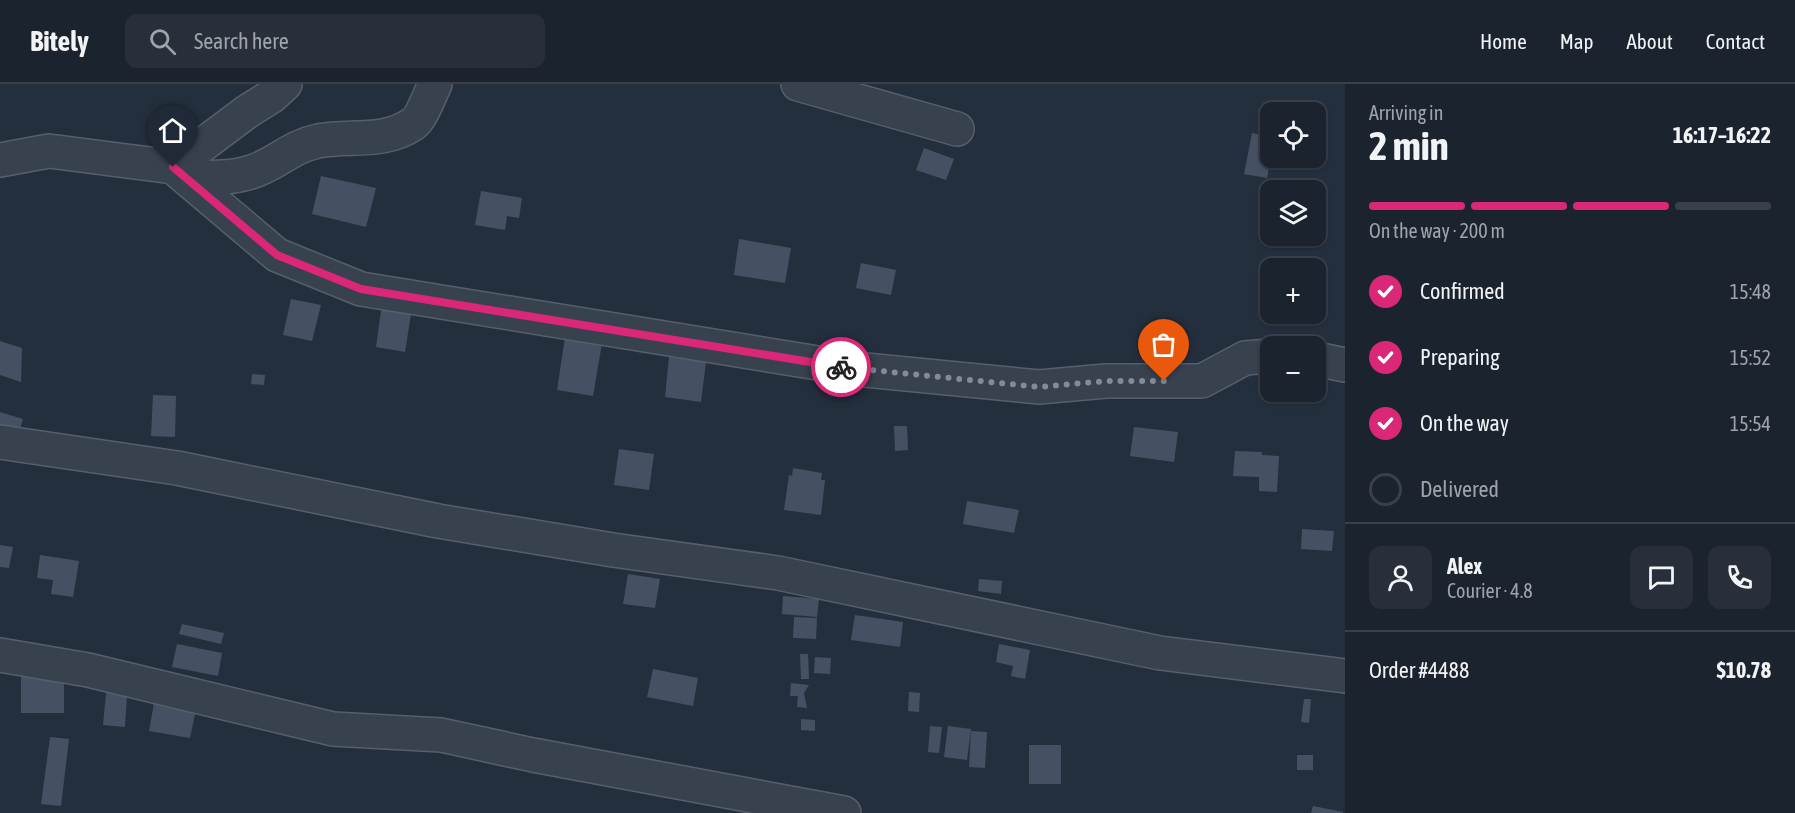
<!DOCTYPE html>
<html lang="en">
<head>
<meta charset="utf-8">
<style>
	:root { --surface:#1b232e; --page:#282f3a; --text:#f1f3f6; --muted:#a0a4aa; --line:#39404a; --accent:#db2777 }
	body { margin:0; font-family:"Asap Condensed",sans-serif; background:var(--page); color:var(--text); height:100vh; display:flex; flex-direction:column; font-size:22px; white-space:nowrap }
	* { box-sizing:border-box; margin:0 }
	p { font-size:20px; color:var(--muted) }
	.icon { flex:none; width:33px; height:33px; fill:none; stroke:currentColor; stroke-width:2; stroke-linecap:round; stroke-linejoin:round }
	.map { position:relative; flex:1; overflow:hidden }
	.details { display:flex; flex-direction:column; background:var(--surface); width:450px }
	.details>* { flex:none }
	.tools { position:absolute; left:1260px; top:18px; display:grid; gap:12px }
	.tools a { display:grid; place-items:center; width:66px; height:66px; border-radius:12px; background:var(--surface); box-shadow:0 2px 4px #0004,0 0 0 2px var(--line); font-size:30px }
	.pin { position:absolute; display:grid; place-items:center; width:51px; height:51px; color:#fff; margin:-62px -26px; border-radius:50% 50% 50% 0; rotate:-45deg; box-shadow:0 0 6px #0007 }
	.pin .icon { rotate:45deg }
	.courier { position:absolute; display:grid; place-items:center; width:60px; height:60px; margin:-30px; border:4px solid #db2777; border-radius:50%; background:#fff; color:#222; box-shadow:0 2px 8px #0007 }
	.overview em { font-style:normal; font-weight:700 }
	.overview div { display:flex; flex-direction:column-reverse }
	.overview { display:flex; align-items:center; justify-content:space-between; height:102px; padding:0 24px }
	h1 { font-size:39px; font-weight:700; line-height:45px }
	.bar { display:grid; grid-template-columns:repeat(4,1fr); gap:9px 6px; align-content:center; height:72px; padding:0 24px }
	.bar i { height:8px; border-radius:4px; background:var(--line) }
	.bar .selected { background:var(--accent) }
	.bar p { grid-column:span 4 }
	.line { display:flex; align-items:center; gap:15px; padding:0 24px; border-top:2px solid var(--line) }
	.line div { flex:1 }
	.round { display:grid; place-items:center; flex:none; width:63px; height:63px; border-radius:12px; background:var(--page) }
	ol { padding:0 24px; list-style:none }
	li { display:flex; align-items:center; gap:18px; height:66px }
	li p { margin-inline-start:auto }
	li .icon { padding:6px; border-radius:50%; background:var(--accent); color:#fff; stroke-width:4 }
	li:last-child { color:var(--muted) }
	li i { width:33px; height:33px; border:3px solid var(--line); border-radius:50% }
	header { display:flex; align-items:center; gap:36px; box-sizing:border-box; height:84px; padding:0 30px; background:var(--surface); border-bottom:2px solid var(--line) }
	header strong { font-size:28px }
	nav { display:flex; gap:33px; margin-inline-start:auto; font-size:21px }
	.search { width:420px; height:54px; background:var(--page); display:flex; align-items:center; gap:15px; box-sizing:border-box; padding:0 21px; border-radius:12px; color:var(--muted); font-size:22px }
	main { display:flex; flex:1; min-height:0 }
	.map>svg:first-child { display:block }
	.building { fill:#455162 }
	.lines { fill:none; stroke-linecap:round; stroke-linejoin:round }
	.minor-casing { stroke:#565f6c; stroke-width:36 }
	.minor { stroke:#38414e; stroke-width:33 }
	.done { stroke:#828b98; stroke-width:6; stroke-dasharray:0 10.8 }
	.route { stroke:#db2777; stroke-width:8 }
</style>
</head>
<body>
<header>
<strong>Bitely</strong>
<div class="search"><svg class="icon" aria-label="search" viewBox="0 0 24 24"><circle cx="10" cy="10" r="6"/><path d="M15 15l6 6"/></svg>Search here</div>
<nav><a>Home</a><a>Map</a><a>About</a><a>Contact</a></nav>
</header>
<main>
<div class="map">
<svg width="1345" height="729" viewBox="0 0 1345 729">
	<rect width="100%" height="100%" fill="#242f3e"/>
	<g class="building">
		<polygon points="1308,25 1321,28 1316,50 1316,28 1307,28"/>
		<polygon points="1252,49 1270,53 1271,74 1267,94 1244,90"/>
		<polygon points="924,64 954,75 946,96 916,86"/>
		<polygon points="321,92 376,104 366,143 312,130"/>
		<polygon points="481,107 522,114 519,134 507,132 505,146 475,141"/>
		<polygon points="739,155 791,164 785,199 734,191"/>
		<polygon points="861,179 896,186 891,211 856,204"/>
		<polygon points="291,215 321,221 312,257 283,251"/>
		<polygon points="382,219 412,224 405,268 376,263"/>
		<polygon points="565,253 602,259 593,312 557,306"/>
		<polygon points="0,257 22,264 21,298 0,291"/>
		<polygon points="669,273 706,278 701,318 665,313"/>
		<polygon points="252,290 265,291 264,301 251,300"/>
		<polygon points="153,311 176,312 175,353 151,352"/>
		<polygon points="0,328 23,335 18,352 0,346"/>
		<polygon points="894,342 907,342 908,366 895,367"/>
		<polygon points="1134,343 1178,348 1174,378 1130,372"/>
		<polygon points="619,365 654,370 649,406 614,401"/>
		<polygon points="1235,367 1262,368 1262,371 1279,372 1277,408 1259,407 1259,393 1233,392"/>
		<polygon points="793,384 822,389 821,396 825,396 821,431 784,426 789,391 792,392"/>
		<polygon points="967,417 1019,426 1014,449 963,440"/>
		<polygon points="1302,445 1334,447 1332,467 1301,465"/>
		<polygon points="0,461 13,463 9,484 0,483"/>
		<polygon points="40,471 79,477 73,513 51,510 53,496 37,494"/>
		<polygon points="628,490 660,495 655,524 623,520"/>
		<polygon points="979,495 1002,497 1001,510 978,507"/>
		<polygon points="783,512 819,515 817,533 782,530"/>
		<polygon points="855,531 903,538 900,563 851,556"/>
		<polygon points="794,533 817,534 816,555 793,554"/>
		<polygon points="182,540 224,549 221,560 179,550"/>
		<polygon points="177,560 222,569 218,592 172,583"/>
		<polygon points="999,560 1030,566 1025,595 1011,592 1013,582 996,578"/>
		<polygon points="800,570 808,570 809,595 801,595"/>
		<polygon points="815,573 831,574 830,590 814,589"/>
		<polygon points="653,585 698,594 693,622 647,613"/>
		<rect x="21" y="592" width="43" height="37"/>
		<polygon points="791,599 809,601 804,609 807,624 797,623 798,612 790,612"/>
		<polygon points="909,608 920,609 919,628 908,627"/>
		<polygon points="106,609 127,611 125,643 103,641"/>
		<polygon points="1304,615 1311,615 1309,639 1301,638"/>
		<polygon points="154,619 196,626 190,654 149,647"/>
		<polygon points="801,635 815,636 815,647 801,646"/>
		<polygon points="930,642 942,643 939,669 928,668"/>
		<polygon points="948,642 971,645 967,676 944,673"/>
		<polygon points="971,647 987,648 985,684 969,683"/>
		<polygon points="50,653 69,655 61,722 41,720"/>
		<rect x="1029" y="661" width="32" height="39"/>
		<rect x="1297" y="671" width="16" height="15"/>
		<polygon points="1313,722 1343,728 1343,729 1311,729"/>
	</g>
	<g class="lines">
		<g class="minor-casing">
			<g id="minor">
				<polyline points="798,0 957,45"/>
				<polyline points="0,76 49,67 173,83 277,171 361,205 855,285 1039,303 1106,297 1202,297 1245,274 1270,272"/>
				<polyline points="173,83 248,27 272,12 285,0"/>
				<path d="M187,94C208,93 231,95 251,88C275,81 290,63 318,57C351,51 383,60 413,40C421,35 430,10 435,0"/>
				<polyline points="1316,275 1345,281"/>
				<polyline points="0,358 177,384 438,437 613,466 778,489 1160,569 1345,592"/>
				<polyline points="0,571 88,586 333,645 441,651 533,671 844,729"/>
			</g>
		</g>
		<use href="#minor" class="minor"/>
	</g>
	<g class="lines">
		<polyline class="done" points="841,283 1039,303 1106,297 1164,297"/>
		<polyline class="route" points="173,83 277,171 361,205 841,283"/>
	</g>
</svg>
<div class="tools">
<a><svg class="icon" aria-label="locate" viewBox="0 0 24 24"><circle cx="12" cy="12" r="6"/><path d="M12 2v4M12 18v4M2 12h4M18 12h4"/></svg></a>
<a><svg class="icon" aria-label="layers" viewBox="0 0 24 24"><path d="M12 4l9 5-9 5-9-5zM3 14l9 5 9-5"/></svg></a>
<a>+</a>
<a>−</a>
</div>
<div class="pin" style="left:1164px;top:297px;background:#ea580c"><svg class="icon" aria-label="bag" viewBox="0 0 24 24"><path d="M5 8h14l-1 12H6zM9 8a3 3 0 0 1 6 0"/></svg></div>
<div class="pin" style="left:173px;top:83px;background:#1f2937"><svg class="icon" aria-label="home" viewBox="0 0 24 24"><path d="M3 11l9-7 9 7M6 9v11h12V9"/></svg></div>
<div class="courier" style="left:841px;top:283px"><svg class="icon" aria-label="bike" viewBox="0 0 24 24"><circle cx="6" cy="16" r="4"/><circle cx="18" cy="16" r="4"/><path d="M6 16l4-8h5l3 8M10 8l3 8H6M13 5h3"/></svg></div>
</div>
<section class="details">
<div class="overview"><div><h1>2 min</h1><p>Arriving in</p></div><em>16:17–16:22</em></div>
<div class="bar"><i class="selected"></i><i class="selected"></i><i class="selected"></i><i></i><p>On the way · 200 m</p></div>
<ol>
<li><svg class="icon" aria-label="check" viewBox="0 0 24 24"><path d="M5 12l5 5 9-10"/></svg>Confirmed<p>15:48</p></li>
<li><svg class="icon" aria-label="check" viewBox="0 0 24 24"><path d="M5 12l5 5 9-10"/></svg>Preparing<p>15:52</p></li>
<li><svg class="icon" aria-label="check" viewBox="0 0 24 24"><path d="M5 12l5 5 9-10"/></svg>On the way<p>15:54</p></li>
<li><i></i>Delivered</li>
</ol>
<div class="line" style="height:108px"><a class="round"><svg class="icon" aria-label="person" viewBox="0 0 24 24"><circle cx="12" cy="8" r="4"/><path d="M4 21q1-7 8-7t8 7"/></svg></a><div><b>Alex</b><p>Courier · 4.8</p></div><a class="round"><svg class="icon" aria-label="chat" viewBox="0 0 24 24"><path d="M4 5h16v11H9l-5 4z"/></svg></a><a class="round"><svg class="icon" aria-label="phone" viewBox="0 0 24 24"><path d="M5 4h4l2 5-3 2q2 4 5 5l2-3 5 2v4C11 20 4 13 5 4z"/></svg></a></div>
<div class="line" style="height:78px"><div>Order #4488</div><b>$10.78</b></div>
</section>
</main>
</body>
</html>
